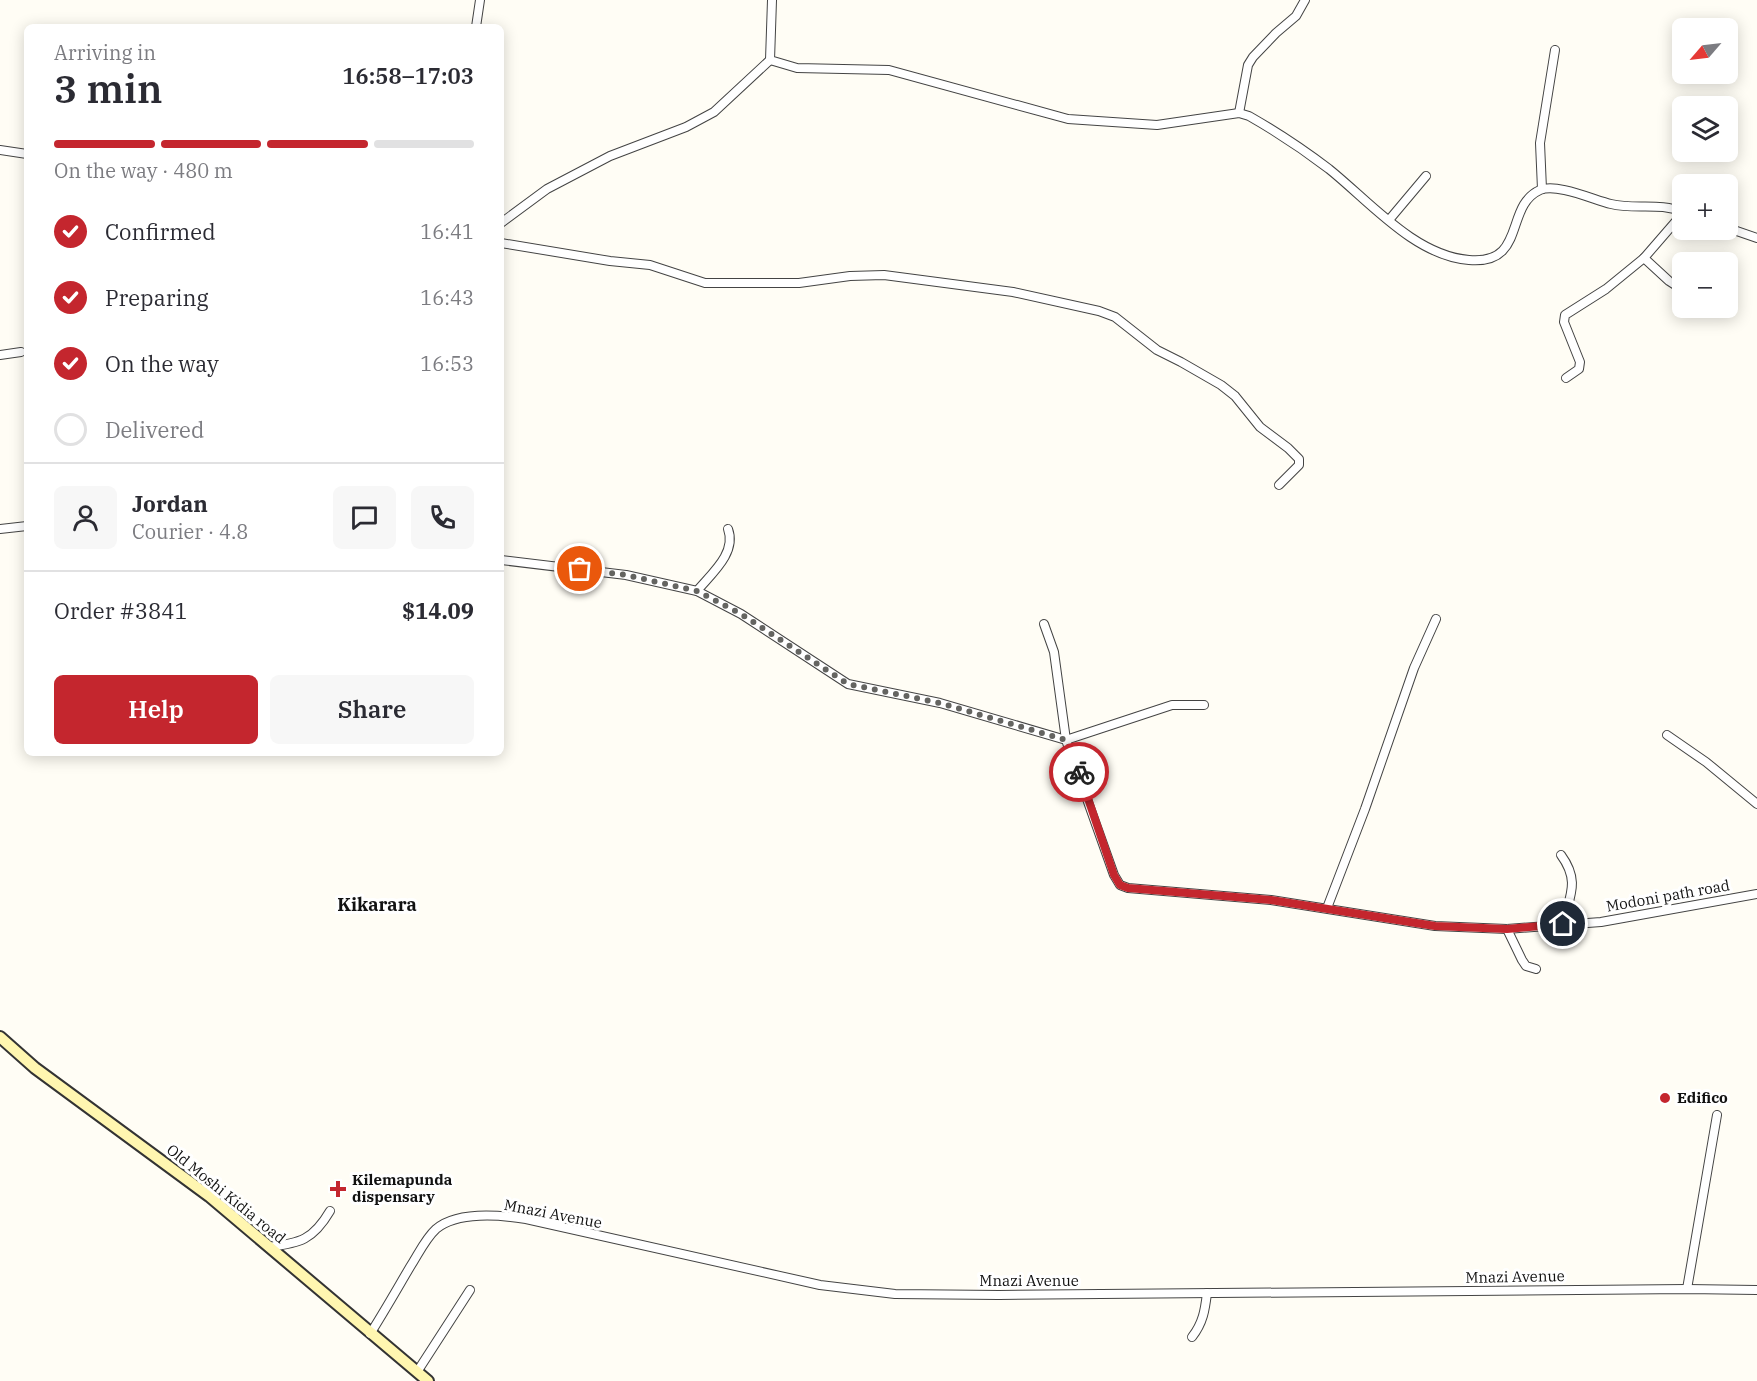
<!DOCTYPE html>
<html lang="en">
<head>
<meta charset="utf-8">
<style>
	:root { --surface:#fff; --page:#f7f7f7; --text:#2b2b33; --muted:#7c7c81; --line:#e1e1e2; --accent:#c4262e }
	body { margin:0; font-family:"IBM Plex Serif",serif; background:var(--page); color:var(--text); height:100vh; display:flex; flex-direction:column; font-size:22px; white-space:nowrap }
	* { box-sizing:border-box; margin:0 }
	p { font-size:20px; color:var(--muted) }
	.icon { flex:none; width:33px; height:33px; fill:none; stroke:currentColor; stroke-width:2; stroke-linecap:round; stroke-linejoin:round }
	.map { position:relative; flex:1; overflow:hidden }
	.side { position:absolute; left:24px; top:24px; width:480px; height:732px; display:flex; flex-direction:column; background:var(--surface); border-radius:9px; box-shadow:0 3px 15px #0003 }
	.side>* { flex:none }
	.needle { width:39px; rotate:242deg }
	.buttons { position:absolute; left:1672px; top:18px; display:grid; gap:12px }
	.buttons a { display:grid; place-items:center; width:66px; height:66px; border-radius:9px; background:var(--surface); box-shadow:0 3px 15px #0003; font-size:30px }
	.pin { position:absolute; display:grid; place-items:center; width:51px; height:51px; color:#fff; margin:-26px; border:3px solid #fff; border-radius:50%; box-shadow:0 2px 6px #0007 }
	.courier { position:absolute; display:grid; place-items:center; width:60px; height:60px; margin:-30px; border:4px solid #c4262e; border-radius:50%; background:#fff; color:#222; box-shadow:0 2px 8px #0007 }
	.summary em { font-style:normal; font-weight:600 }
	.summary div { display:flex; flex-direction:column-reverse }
	.summary { display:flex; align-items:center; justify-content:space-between; height:102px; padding:0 30px }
	h1 { font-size:39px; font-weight:600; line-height:45px }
	.bar { display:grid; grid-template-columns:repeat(4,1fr); gap:9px 6px; align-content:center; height:72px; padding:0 30px }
	.bar i { height:8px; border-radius:4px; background:var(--line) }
	.bar .current { background:var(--accent) }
	.bar p { grid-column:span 4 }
	.line { display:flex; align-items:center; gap:15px; padding:0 30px; border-top:2px solid var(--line) }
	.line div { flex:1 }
	.round { display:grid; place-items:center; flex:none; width:63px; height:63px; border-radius:9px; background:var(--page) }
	ol { padding:0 30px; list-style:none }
	li { display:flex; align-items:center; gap:18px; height:66px }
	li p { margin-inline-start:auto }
	li .icon { padding:6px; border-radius:50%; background:var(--accent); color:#fff; stroke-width:4 }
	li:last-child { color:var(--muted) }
	li i { width:33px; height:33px; border:3px solid var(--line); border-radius:50% }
	.primary-button { display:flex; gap:12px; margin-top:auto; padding:12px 30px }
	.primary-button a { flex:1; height:69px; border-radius:9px; background:var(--accent); color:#fff; font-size:24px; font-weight:600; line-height:69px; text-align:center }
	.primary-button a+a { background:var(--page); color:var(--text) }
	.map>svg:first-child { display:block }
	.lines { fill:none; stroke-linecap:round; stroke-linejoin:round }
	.street-casing { stroke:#444; stroke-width:10 }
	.secondary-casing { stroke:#333; stroke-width:14 }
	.street { stroke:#fff; stroke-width:8 }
	.secondary { stroke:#fff6b0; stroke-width:10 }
	.done { stroke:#646461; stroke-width:6; stroke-dasharray:0 10.8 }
	.route { stroke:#c4262e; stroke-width:8 }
	.poi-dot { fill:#c4262e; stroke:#fff; stroke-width:2 }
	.labels { text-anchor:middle; stroke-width:6; stroke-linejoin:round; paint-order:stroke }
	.street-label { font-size:15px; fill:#111; stroke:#fff }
	.poi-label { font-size:15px; font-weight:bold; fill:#111; stroke:#fff; text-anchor:start }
	.quarter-label { font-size:18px; font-weight:bold; fill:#111; stroke:#fff }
</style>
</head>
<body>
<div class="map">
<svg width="1757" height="1381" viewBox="0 0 1757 1381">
	<rect width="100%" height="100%" fill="#fffdf5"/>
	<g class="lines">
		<g class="street-casing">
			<g id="street">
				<path d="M772,0L770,60L797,68L889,70L1068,119L1157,125L1239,113L1249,116C1277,132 1304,150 1329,169C1369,201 1415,256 1469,260C1527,265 1504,206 1540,190C1557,183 1594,200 1611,204C1635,210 1660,202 1683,212"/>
				<polyline points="476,27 480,0"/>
				<polyline points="1239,113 1248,65 1253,57 1276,33 1296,16 1305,0"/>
				<polyline points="0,150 27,154"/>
				<polyline points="1542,189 1540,143 1555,50"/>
				<polyline points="1389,220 1426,176"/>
				<polyline points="501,223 547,189 610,156 686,127 714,112 770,60"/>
				<polyline points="1728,228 1757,238"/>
				<polyline points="501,243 610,261 650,265 705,283 799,283 850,276 884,275 1013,292 1099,311 1115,317 1157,350 1181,362 1221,385 1235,396 1260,427 1288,448 1299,459 1299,465 1279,485"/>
				<polyline points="1644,258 1669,281 1683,290"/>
				<polyline points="0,355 21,352"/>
				<polyline points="1566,378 1579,369 1580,362 1564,322 1565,315 1606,289 1644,258 1683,213"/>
				<polyline points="0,529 27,526"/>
				<polyline points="501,560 626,575 697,591 741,614 848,684 940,703 1066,740 1114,875 1120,885 1128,888 1271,900 1435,926 1507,929 1601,922 1757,894"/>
				<path d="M697,591C711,574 737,553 728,529"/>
				<polyline points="1044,624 1054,652 1066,740 1172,705 1204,705"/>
				<polyline points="1667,735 1706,762 1757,804"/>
				<path d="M1561,855C1580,881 1570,895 1563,924"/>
				<polyline points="1327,908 1365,809 1414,668 1436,619"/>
				<polyline points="1507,929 1522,960 1526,966 1536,969"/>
				<path d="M269,1247C300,1243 313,1240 330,1211"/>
				<polyline points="1687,1289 1717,1115"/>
				<path d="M370,1334C384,1312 397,1289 410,1267C418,1255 425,1239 436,1229C457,1211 501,1215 526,1219L820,1285L895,1294L999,1295L1687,1289L1757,1290"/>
				<path d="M1192,1337C1203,1323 1205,1310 1207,1293"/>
				<polyline points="417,1372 470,1290"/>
			</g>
		</g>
		<g class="secondary-casing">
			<polyline id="secondary" points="0,1037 35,1068 209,1196 428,1381"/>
		</g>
		<use href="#street" class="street"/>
		<use href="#secondary" class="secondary"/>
	</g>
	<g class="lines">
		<polyline class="done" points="580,569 626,575 697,591 741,614 848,684 940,703 1066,740 1079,772"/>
		<polyline class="route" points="1079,772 1114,875 1120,885 1128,888 1271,900 1435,926 1507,929 1563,924"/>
	</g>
	<g class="poi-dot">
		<circle cx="1665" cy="1098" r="6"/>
		<path d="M335 1180h6v6h6v6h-6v6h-6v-6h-6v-6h6z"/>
	</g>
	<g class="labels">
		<g class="street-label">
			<text transform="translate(1668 896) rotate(-10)" y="5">Modoni path road</text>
			<text transform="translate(226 1194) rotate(39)" y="5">Old Moshi Kidia road</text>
			<text transform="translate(553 1214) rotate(11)" y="5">Mnazi Avenue</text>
			<text transform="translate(1515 1277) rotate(-1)" y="5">Mnazi Avenue</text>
			<text x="1029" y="1286">Mnazi Avenue</text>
		</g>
		<g class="poi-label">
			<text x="1677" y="1103">Edifico</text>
			<text x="352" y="1185">Kilemapunda<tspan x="352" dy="17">dispensary</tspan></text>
		</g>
		<g class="quarter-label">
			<text x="377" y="911">Kikarara</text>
		</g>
	</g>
</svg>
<div class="buttons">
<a><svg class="needle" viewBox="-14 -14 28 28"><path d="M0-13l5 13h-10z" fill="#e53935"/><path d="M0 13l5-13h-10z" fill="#7c7c81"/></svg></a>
<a><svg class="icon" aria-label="layers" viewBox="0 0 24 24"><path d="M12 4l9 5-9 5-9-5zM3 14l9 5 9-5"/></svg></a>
<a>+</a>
<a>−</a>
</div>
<div class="pin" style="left:580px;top:569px;background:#ea580c"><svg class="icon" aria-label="bag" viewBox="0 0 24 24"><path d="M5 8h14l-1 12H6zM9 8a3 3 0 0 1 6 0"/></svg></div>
<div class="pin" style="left:1563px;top:924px;background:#1f2937"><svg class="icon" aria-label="home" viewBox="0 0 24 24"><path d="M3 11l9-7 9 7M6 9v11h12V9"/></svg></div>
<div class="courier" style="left:1079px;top:772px"><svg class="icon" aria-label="bike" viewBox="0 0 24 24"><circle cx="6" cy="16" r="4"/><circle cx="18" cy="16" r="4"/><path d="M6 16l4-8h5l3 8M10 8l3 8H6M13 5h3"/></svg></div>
<section class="side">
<div class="summary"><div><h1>3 min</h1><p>Arriving in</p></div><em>16:58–17:03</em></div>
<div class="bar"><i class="current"></i><i class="current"></i><i class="current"></i><i></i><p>On the way · 480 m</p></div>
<ol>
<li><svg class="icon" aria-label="check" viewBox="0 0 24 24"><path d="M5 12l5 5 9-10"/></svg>Confirmed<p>16:41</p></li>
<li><svg class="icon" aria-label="check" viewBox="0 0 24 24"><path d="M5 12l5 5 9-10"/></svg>Preparing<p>16:43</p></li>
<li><svg class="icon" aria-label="check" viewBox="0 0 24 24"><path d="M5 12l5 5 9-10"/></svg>On the way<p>16:53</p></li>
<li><i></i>Delivered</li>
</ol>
<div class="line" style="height:108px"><a class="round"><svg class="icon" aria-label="person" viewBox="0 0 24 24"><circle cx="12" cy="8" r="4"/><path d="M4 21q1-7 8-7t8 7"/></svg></a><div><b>Jordan</b><p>Courier · 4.8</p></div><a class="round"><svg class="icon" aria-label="chat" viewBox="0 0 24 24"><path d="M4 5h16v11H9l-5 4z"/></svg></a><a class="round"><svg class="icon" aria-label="phone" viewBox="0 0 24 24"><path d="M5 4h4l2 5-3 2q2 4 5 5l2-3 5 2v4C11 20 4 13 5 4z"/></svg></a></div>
<div class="line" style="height:78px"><div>Order #3841</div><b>$14.09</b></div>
<div class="primary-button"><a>Help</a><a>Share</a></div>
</section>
</div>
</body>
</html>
